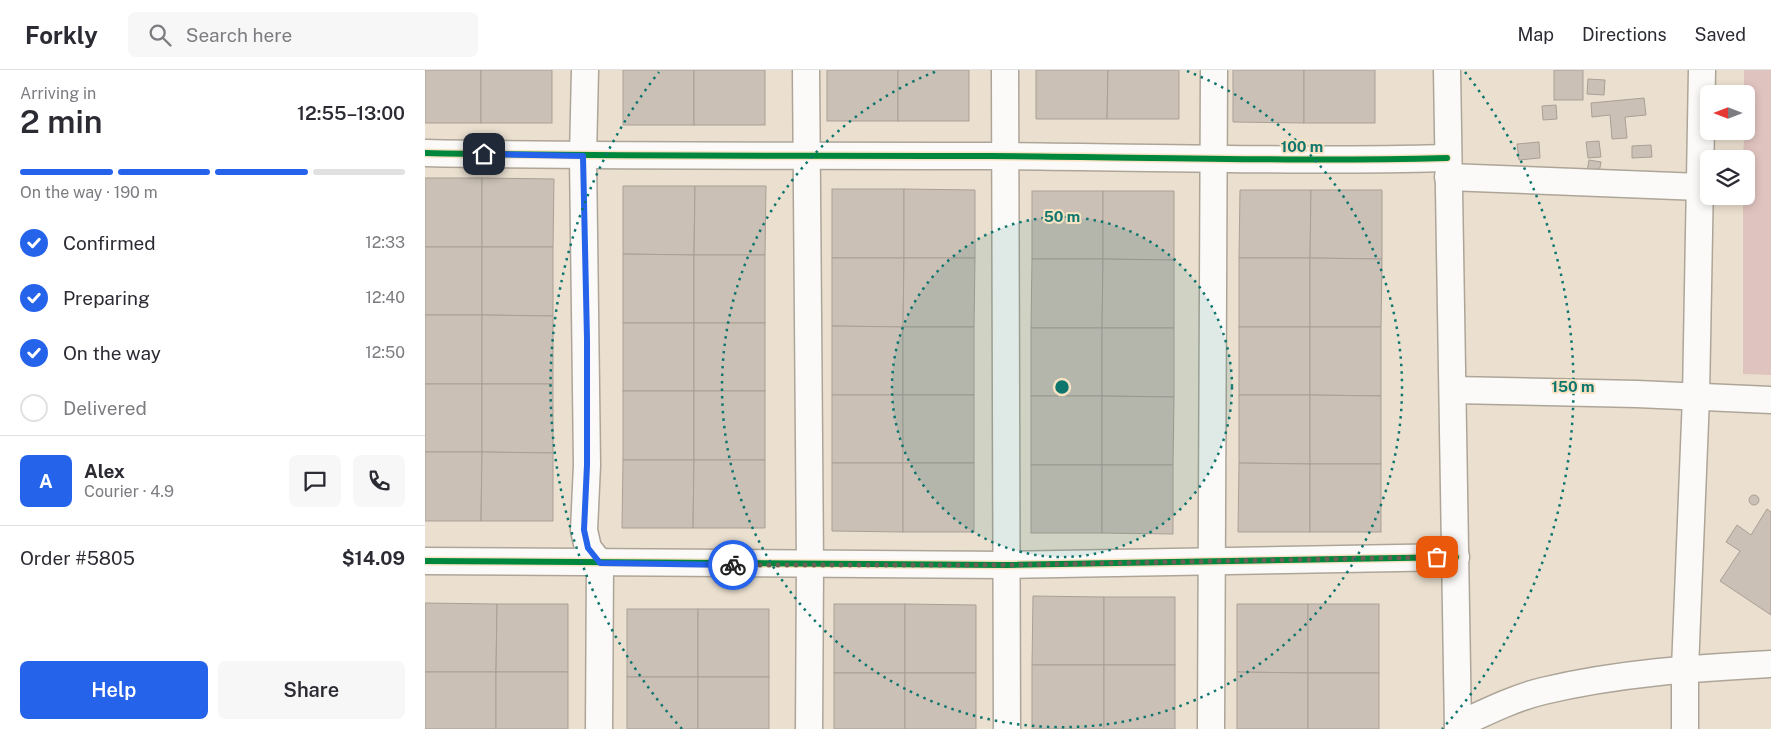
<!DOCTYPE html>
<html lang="en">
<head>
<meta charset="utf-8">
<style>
	:root { --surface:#fff; --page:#f7f7f7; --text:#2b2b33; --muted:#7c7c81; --line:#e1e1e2; --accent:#2563eb }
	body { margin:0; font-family:"Public Sans",sans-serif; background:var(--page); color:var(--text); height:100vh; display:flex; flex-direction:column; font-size:19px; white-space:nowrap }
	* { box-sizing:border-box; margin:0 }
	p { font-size:16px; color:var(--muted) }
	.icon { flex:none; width:28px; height:28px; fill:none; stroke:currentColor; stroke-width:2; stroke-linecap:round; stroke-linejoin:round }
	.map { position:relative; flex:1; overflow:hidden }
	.side { display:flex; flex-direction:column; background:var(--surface); width:425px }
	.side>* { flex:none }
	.needle { width:32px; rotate:270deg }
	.buttons { position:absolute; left:1275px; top:15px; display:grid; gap:10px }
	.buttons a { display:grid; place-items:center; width:55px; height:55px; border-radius:8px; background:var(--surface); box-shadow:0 2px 8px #0003; font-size:25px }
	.pin { position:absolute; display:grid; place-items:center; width:42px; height:42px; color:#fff; margin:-21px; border-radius:10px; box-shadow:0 2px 8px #0006 }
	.courier { position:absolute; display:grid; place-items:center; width:50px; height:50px; margin:-25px; border:4px solid #2563eb; border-radius:50%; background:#fff; color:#222; box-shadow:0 1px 6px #0007 }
	.overview em { font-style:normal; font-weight:600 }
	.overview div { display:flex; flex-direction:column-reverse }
	.overview { display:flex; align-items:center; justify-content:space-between; height:85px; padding:0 20px }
	h1 { font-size:32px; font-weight:600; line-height:38px }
	.bar { display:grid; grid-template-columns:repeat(4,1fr); gap:8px 5px; align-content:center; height:60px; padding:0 20px }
	.bar i { height:6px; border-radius:4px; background:var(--line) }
	.bar .current { background:var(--accent) }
	.bar p { grid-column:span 4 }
	.line { display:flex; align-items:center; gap:12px; padding:0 20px; border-top:1px solid var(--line) }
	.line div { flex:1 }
	.round { display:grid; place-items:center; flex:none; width:52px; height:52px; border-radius:8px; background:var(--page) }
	ol { padding:0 20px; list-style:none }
	li { display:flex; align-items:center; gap:15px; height:55px }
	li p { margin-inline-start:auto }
	li .icon { padding:5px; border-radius:50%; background:var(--accent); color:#fff; stroke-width:4 }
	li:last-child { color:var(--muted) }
	li i { width:28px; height:28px; border:2px solid var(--line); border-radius:50% }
	.primary-button { display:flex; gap:10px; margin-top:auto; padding:10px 20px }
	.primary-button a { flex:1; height:58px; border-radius:8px; background:var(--accent); color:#fff; font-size:20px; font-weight:600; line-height:58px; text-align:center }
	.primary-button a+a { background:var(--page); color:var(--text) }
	header { display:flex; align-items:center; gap:30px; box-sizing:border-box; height:70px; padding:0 25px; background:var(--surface); border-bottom:1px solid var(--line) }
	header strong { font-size:24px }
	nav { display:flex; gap:28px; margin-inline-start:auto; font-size:18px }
	.search { width:350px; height:45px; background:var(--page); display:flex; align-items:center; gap:12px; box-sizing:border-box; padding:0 18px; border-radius:8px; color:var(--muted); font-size:19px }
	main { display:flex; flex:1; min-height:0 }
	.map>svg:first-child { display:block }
	.green { fill:#dfc3be }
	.building { fill:#cbc0b6; stroke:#aa9f95 }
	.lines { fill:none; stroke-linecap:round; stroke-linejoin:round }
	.street-casing { stroke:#ada598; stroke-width:29 }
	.street { stroke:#fcfaf8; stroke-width:26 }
	.cycleway-casing { stroke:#f7e3c4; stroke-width:9 }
	.cycleway { stroke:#00873e; stroke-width:6 }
	.done { stroke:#6a6154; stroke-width:5; stroke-dasharray:0 9 }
	.route { stroke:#2563eb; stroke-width:6 }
	.ring { fill:none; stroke:#0f766e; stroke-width:2.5; stroke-dasharray:2.5 5 }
	.centre { fill:#0f766e; stroke:#f7e3c4; stroke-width:2.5 }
	.ring-label { font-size:15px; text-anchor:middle; font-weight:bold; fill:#0f766e; stroke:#f7e3c4; stroke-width:4; stroke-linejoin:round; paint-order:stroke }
</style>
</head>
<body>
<header>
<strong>Forkly</strong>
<div class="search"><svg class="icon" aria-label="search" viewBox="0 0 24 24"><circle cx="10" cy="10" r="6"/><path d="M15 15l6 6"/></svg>Search here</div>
<nav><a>Map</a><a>Directions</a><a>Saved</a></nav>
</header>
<main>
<section class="side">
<div class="overview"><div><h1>2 min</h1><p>Arriving in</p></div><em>12:55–13:00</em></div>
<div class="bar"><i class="current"></i><i class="current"></i><i class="current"></i><i></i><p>On the way · 190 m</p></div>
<ol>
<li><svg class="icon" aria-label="check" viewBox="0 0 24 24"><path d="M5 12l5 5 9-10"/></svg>Confirmed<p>12:33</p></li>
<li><svg class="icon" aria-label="check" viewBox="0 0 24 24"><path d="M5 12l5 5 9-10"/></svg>Preparing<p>12:40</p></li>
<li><svg class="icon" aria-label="check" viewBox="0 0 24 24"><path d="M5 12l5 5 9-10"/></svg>On the way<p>12:50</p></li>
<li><i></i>Delivered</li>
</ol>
<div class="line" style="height:90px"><b class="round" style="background:var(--accent);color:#fff">A</b><div><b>Alex</b><p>Courier · 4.9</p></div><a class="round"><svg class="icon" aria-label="chat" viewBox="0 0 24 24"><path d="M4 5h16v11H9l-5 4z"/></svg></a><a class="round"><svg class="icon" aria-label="phone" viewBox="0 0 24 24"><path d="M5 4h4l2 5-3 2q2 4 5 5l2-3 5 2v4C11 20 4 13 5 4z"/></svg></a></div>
<div class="line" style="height:65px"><div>Order #5805</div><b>$14.09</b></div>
<div class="primary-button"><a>Help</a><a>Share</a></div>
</section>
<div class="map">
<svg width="1346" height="659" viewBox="0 0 1346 659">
	<rect width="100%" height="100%" fill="#ebe0d0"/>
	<polygon class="green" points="1319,0 1346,0 1346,305 1318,304 1318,126 1321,126 1321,89 1318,89 1321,24 1319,24"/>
	<g class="building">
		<rect x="0" y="0" width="56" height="53"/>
		<rect x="56" y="0" width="71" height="53"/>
		<rect x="198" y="0" width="71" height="55"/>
		<rect x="269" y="0" width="71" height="55"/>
		<rect x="402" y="0" width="71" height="51"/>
		<rect x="473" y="0" width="71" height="51"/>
		<polygon points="611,0 683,0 682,49 611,49"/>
		<polygon points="683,0 754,0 754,49 682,49"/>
		<polygon points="808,0 879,0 879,53 808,52"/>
		<rect x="879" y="0" width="71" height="53"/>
		<rect x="1129" y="0" width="29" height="30"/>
		<polygon points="1163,9 1180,10 1179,25 1162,24"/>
		<polygon points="1219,28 1221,45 1200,47 1202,68 1187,69 1185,45 1167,47 1166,33"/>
		<polygon points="1131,35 1132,49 1118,50 1117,36"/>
		<polygon points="1174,71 1176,87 1163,88 1161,72"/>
		<polygon points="1114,72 1115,88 1094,90 1092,74"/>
		<polygon points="1226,75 1227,87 1207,88 1207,76"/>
		<polygon points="1164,90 1176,92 1173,109 1161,107"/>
		<rect x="0" y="108" width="57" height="69"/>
		<polygon points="57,108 129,109 128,177 57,177"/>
		<polygon points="198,116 270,116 269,185 198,184"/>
		<polygon points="270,116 341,116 340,185 269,185"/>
		<rect x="407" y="119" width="72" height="69"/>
		<polygon points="479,119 550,120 550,188 479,188"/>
		<polygon points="815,120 886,120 885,188 814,188"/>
		<polygon points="886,120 957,120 957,189 885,188"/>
		<rect x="607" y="121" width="71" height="68"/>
		<polygon points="678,121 749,121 749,190 678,189"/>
		<rect x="0" y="177" width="57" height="68"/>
		<polygon points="57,177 128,177 128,246 57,245"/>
		<polygon points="198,184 269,185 269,253 198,253"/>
		<rect x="269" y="185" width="71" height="68"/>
		<polygon points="407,188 479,188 478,257 407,256"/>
		<polygon points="479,188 550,188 549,257 478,257"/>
		<rect x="814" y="188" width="71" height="69"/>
		<polygon points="885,188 957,189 956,257 885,257"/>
		<polygon points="607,189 678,189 677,258 606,258"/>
		<polygon points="678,189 749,190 749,258 677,258"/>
		<rect x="0" y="245" width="57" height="69"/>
		<polygon points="57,245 128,246 128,314 57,314"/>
		<rect x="198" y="253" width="71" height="68"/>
		<rect x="269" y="253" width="71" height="68"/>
		<polygon points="407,256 478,257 478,325 407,325"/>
		<rect x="478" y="257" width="71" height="68"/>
		<rect x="814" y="257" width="71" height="68"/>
		<polygon points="885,257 956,257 956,326 885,325"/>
		<rect x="606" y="258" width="71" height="68"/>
		<polygon points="677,258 749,258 749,327 677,326"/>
		<rect x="0" y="314" width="57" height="68"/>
		<polygon points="57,314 128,314 128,383 57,382"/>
		<rect x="198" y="321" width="71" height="69"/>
		<rect x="269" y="321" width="71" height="69"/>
		<rect x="407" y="325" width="71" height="68"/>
		<rect x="478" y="325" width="71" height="68"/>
		<polygon points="814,325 885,325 885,394 814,393"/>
		<polygon points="885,325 956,326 956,394 885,394"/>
		<rect x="606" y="326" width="71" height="69"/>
		<polygon points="677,326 749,327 748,395 677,395"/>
		<polygon points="0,382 57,382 56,451 0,451"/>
		<polygon points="57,382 128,383 128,451 56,451"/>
		<polygon points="198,390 269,390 268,458 197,458"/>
		<polygon points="269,390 340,390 340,458 268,458"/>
		<polygon points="407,393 478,393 478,462 407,461"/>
		<rect x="478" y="393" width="71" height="69"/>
		<polygon points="814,393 885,394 885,462 813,462"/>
		<rect x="885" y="394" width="71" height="68"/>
		<rect x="606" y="395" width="71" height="68"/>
		<polygon points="677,395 748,395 748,464 677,463"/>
		<circle cx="1329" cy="430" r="5"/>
		<polygon points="1342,439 1346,442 1346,545 1295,511 1315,481 1301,472 1312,455 1326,465"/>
		<polygon points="608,526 679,527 679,595 607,595"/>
		<rect x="679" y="527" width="71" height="68"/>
		<polygon points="0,533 72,534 71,602 0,602"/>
		<polygon points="72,534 143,534 143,602 71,602"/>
		<rect x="409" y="534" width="71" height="69"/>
		<polygon points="480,534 551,535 551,603 480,603"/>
		<polygon points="812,534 883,534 883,603 812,602"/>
		<rect x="883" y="534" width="71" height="69"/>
		<rect x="202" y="539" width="71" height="68"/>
		<rect x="273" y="539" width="71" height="68"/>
		<rect x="607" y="595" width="72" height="64"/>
		<rect x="679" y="595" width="71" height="64"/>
		<rect x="0" y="602" width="71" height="57"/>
		<rect x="71" y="602" width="72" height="57"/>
		<polygon points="812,602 883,603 883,659 812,659"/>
		<rect x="409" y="603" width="71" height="56"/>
		<rect x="480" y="603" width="71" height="56"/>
		<rect x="883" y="603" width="71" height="56"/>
		<rect x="202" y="607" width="71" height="52"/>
		<rect x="273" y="607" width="71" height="52"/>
	</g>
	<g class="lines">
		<g class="street-casing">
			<g id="street">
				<polyline points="160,0 158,86 162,395 159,460 163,478 175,493 174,659"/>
				<polyline points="381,0 385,495 384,659"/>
				<polyline points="580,0 582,659"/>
				<polyline points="1022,0 1033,659"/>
				<path d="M0,83C188,87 376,85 565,86C717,87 869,92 1022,88"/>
				<polyline points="1023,107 1275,117"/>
				<polyline points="1028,320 1212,324 1346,330"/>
				<polyline points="0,491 581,495 1031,487"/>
				<path d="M1033,655C1061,642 1089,628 1118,621C1193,603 1270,598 1346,594"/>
				<polyline points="786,659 789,0"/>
				<polyline points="1260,659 1260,599 1271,327 1277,0"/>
			</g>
		</g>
		<use href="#street" class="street"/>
		<g class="cycleway-casing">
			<g id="cycleway">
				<path d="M0,83C188,87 376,85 565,86C717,87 869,92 1022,88"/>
				<polyline points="0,491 581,495 1031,487"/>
			</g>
		</g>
		<use href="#cycleway" class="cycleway"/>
	</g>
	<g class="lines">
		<polyline class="done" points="308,495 581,495 1012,487"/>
		<polyline class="route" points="59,84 158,86 162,269 162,395 159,460 163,478 175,493 308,495"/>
	</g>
	<circle cx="637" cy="317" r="170" fill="#0f766e" fill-opacity=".12"/>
	<g class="ring">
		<circle cx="637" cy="317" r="170"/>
		<path d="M762 1A340 340 0 1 1 512 1"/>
		<path d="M257 659A511 511 0 0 1 234 2M1040 2A511 511 0 0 1 1017 659"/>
	</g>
	<circle cx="637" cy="317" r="8" class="centre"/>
	<g class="ring-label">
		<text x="877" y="82">100 m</text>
		<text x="637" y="152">50 m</text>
		<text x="1148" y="322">150 m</text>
	</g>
</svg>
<div class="buttons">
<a><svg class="needle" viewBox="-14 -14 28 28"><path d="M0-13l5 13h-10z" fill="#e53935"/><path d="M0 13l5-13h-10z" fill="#7c7c81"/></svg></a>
<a><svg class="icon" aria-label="layers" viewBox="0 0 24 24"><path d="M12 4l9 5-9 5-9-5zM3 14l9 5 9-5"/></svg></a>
</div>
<div class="pin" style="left:1012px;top:487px;background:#ea580c"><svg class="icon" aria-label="bag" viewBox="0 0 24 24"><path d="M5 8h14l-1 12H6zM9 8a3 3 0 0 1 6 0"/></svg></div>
<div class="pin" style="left:59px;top:84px;background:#1f2937"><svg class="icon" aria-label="home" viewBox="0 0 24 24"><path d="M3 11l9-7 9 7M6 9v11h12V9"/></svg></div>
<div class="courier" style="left:308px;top:495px"><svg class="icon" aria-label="bike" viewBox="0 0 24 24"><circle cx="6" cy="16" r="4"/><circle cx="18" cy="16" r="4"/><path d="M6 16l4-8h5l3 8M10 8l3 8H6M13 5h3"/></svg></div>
</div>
</main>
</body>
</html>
